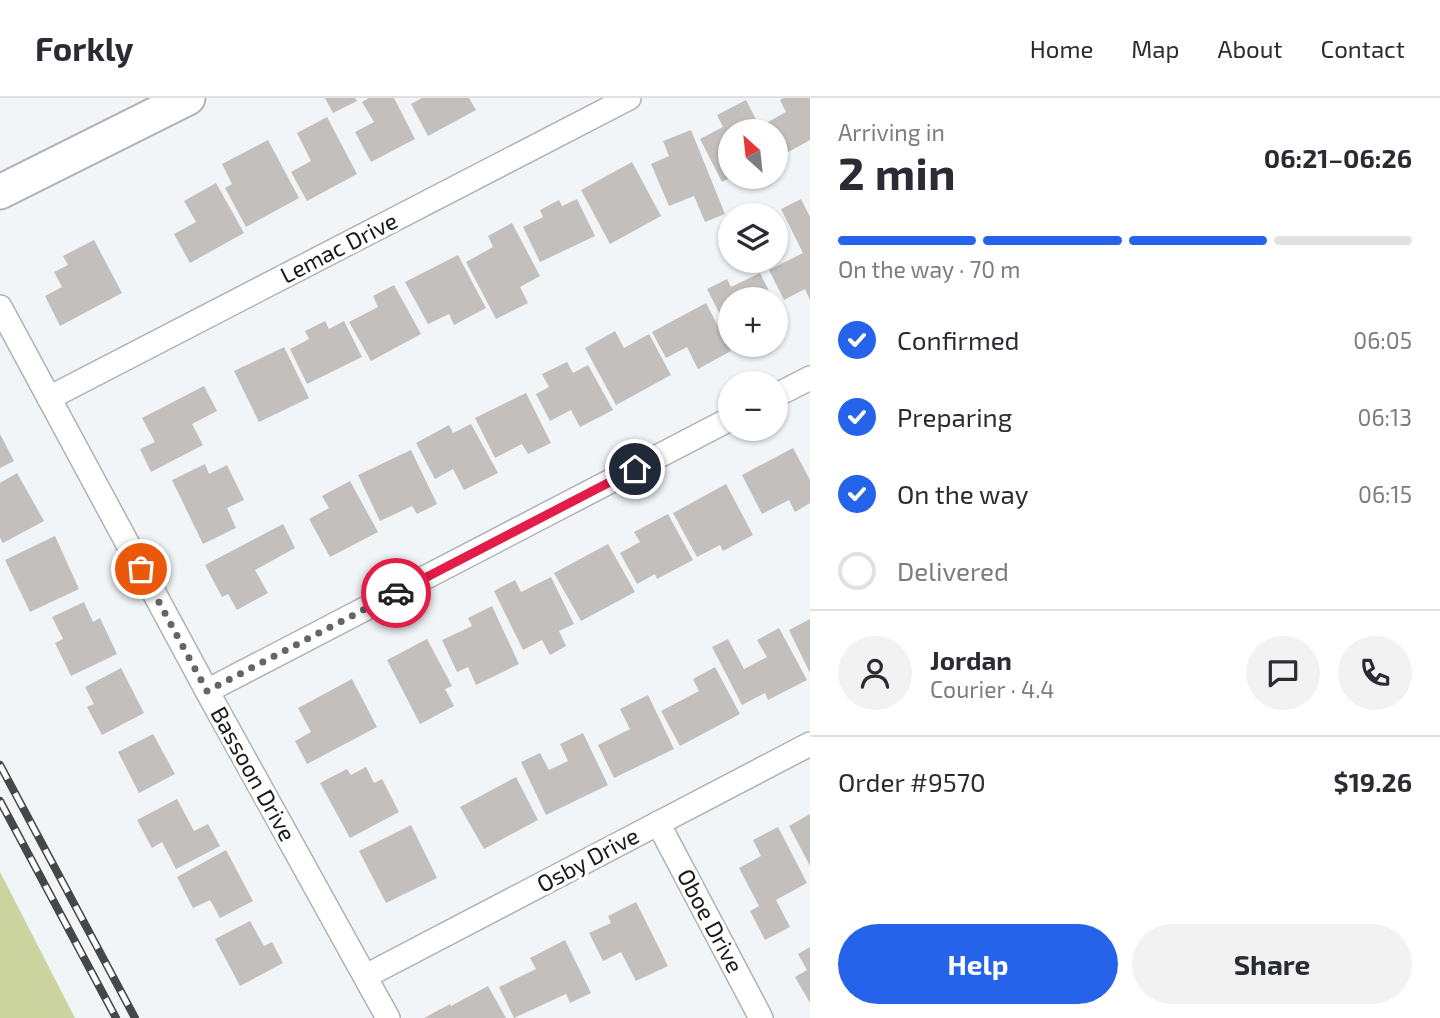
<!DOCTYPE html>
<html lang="en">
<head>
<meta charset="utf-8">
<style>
	:root { --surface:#fff; --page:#f2f2f3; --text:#2b2b33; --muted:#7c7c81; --line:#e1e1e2; --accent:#2563eb }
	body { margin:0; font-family:"Exo 2",sans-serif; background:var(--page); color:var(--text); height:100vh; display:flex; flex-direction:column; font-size:26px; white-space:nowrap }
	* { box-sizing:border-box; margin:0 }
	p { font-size:23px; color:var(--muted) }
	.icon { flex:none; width:38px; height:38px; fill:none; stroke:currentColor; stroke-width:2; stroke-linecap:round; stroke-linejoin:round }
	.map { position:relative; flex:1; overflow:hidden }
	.side { display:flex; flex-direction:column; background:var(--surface); width:630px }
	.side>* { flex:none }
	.needle { width:46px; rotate:333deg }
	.controls { position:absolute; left:718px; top:21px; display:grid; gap:14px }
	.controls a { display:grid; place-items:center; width:70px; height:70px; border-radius:50%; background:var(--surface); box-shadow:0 2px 5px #0004; font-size:35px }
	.pin { position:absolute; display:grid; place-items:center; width:60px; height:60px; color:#fff; margin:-30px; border:4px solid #fff; border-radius:50%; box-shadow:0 2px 7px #0007 }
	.courier { position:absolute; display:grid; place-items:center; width:70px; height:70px; margin:-35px; border:5px solid #e11d48; border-radius:50%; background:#fff; color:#222; box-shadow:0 2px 9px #0007 }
	.summary em { font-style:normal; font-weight:700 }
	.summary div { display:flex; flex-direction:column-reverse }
	.summary { display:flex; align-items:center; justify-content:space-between; height:119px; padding:0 28px }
	h1 { font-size:46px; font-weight:700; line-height:52px }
	.bar { display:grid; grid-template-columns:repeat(4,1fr); gap:10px 7px; align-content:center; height:84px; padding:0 28px }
	.bar i { height:9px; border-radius:5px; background:var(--line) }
	.bar .on { background:var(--accent) }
	.bar p { grid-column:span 4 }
	.line { display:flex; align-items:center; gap:18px; padding:0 28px; border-top:2px solid var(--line) }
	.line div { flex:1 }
	.round { display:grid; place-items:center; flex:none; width:74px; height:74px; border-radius:37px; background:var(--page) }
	ol { padding:0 28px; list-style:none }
	li { display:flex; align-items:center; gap:21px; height:77px }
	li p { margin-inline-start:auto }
	li .icon { padding:7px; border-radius:50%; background:var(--accent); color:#fff; stroke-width:4 }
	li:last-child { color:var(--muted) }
	li i { width:38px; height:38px; border:4px solid var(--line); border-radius:50% }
	.action { display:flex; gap:14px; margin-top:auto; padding:14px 28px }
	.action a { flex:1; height:80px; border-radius:42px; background:var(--accent); color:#fff; font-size:28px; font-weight:700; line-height:80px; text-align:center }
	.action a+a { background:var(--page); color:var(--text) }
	header { display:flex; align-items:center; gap:42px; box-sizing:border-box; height:98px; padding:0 35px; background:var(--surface); border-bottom:2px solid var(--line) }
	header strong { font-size:33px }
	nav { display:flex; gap:38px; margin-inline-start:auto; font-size:24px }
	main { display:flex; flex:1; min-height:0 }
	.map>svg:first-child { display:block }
	.green { fill:#cbd49e }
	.building { fill:#c2bfbc }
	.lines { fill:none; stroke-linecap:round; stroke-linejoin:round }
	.minor-casing { stroke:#afb2b5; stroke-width:26 }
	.secondary-casing { stroke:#afb2b5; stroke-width:37 }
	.minor { stroke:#fff; stroke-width:23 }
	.secondary { stroke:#fff; stroke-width:33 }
	.rail-casing { stroke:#454748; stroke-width:8 }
	.rail { stroke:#fff; stroke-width:5; stroke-dasharray:16; stroke-linecap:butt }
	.done { stroke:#646567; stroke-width:7; stroke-dasharray:0 12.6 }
	.route { stroke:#e11d48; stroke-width:9 }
	.labels { text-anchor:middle; stroke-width:7; stroke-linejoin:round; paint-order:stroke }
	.street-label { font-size:23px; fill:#171819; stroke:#fff }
</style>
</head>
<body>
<header>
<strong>Forkly</strong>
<nav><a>Home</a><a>Map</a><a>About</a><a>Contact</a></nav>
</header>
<main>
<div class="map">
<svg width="810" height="920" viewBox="0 0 810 920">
	<rect width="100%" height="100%" fill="#f2f5f8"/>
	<polygon class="green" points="0,774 75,920 0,920"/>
	<g class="building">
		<polygon points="325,0 355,0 357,3 333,15"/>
		<polygon points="369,0 394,0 415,41 371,64 355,34 374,24 362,4"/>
		<polygon points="422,0 469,0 476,12 428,38 411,6"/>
		<polygon points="784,0 810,0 810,42 783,57 775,42 775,33 771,33 766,25 786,14 780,2"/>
		<polygon points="746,2 762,33 730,33 730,80 722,84 700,41 723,29 717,17"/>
		<polygon points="327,19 357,76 307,103 291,74 311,63 297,35"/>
		<polygon points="691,32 725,116 705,124 694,98 669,108 651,66 669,58 663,43"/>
		<polygon points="268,42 299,100 246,129 225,90 232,86 222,66"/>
		<polygon points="632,64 661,118 610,146 581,92"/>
		<polygon points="216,85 244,135 190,165 174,136 196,124 184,103"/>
		<polygon points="577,101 595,138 540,164 523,129 543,119 540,112 559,102 562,108"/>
		<polygon points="801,101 810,119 810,202 805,191 784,202 769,172 803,155 781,111"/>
		<polygon points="512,125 540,178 520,189 528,205 496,221 466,164 493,149 488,138"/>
		<polygon points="94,142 122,195 60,228 45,198 62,189 54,174 68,167 63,158"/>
		<polygon points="458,157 486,210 454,227 449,216 428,226 405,184"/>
		<polygon points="760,175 773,201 730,201 730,236 707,191 727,181 731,189"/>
		<polygon points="394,187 421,236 371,263 349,224 378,209 373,198"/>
		<polygon points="706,205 731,253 698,271 687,249 666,260 652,234"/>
		<polygon points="325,223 329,231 344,223 362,259 307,286 290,251 309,241 305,233"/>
		<polygon points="615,233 624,250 649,236 671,277 616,307 585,250"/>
		<polygon points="284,249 309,300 259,324 234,273"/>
		<polygon points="567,264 573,275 588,267 613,312 580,329 571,312 550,323 536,296 549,289 542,276"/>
		<polygon points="204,288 217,313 192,326 203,347 151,374 140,351 155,344 142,320"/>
		<polygon points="526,295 551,345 528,356 522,346 495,360 475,320"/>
		<polygon points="471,326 498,375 464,392 453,371 435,381 416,345 449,327 453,335"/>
		<polygon points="0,336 14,363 0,370"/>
		<polygon points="793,350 810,382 810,405 795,414 789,402 762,416 742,377"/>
		<polygon points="411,352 437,406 417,416 412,408 380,423 358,377"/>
		<polygon points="205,366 209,376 227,367 244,402 227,410 236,430 203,446 172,382"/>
		<polygon points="17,375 44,423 3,445 0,440 0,385"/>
		<polygon points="350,383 378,434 330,459 309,421 329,410 322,398"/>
		<polygon points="726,386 753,437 723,453 720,447 697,459 673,415"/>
		<polygon points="668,416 693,462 657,481 655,476 637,486 620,455 640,444 634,434"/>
		<polygon points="283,426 295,450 255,472 268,495 237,512 228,496 222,499 205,467"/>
		<polygon points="55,438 79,491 30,514 5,462"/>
		<polygon points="608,446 635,494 581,523 554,475"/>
		<polygon points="551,479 574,526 559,533 566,548 550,557 542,542 523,552 494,493 515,482 521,494"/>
		<polygon points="84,504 93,524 100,520 117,556 71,578 55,545 63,541 52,519"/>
		<polygon points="492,508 519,566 476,587 468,569 457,574 442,542 472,528 468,520"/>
		<polygon points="810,521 810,575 789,532"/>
		<polygon points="779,530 807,582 768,602 765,595 742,607 712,549 728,541 744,571 767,559 757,542"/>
		<polygon points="427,541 452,588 445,591 454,608 420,626 387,562"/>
		<polygon points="715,569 740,616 680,648 661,613 699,593 693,581"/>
		<polygon points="121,570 144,615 102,637 87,609 94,606 85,589"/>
		<polygon points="352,581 377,629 307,666 295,643 311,634 298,610"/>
		<polygon points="648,597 674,651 614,680 598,647 630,631 620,611"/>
		<polygon points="583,635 608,687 546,717 521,664 540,655 549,672 568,663 560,646"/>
		<polygon points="153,636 175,676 139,695 118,654"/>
		<polygon points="366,669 374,685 382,681 399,714 350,740 320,685 347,671 351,677"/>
		<polygon points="516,679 538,722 484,751 460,709"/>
		<polygon points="177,701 194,733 208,726 220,748 176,771 162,744 152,750 137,722"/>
		<polygon points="810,716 810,768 789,728"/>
		<polygon points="411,727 437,780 386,805 359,753"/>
		<polygon points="778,729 807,785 776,802 790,829 765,842 750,813 759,808 739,770 761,758 753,742"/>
		<polygon points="226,752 253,803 220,820 210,802 193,810 177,779"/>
		<polygon points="636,804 668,868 636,883 621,854 603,863 589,835 611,825 608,818"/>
		<polygon points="250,823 264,848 272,844 283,865 240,888 215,841"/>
		<polygon points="565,842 591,895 570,905 566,896 514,920 499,889 536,871 530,860"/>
		<polygon points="810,849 810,905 795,879 807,872 798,856"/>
		<polygon points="488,888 506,920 424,920 450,906 451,908"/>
	</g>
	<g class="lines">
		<g class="minor-casing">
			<g id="minor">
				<polyline points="0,209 207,593 388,920"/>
				<polyline points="775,298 810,280"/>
				<polyline points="49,300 629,0"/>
				<polyline points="207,593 730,321"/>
				<polyline points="658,725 761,920"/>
				<polyline points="366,878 810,646"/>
			</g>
		</g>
		<g class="secondary-casing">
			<polyline id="secondary" points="0,94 188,0"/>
		</g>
		<use href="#minor" class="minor"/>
		<use href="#secondary" class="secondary"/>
		<g class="rail-casing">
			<g id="rail">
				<polyline points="0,667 135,920"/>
				<polyline points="0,703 116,920"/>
			</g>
		</g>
		<use href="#rail" class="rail"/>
	</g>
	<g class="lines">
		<polyline class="done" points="141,471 207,593 396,495"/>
		<polyline class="route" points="396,495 635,371"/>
	</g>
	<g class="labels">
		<g class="street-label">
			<text transform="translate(339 150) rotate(-27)" y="8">Lemac Drive</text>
			<text transform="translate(253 676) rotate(61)" y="8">Bassoon Drive</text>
			<text transform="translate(588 762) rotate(-28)" y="8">Osby Drive</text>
			<text transform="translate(710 823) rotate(62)" y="8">Oboe Drive</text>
		</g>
	</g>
</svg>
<div class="controls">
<a><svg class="needle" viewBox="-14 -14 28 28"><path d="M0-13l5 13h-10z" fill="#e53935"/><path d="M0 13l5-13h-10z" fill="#7c7c81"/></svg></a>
<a><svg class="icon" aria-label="layers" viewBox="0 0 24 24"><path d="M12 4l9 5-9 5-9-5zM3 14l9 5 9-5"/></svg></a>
<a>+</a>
<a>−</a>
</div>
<div class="pin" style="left:141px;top:471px;background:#ea580c"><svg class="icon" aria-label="bag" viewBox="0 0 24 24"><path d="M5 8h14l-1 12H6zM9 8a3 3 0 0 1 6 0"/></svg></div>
<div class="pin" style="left:635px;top:371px;background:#1f2937"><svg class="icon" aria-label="home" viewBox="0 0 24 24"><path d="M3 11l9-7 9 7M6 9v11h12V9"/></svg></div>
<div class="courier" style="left:396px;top:495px"><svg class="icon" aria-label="car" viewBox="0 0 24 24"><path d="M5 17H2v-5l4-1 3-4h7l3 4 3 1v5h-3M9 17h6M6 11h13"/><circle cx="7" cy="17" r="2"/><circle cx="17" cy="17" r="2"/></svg></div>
</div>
<section class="side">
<div class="summary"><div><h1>2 min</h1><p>Arriving in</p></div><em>06:21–06:26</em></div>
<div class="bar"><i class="on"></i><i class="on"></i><i class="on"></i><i></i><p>On the way · 70 m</p></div>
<ol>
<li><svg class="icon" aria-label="check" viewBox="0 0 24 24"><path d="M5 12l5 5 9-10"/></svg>Confirmed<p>06:05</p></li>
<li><svg class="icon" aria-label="check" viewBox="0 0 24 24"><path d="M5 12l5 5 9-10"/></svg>Preparing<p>06:13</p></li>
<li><svg class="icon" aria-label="check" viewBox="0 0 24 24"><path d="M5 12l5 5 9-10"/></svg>On the way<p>06:15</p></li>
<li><i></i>Delivered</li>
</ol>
<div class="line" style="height:126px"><a class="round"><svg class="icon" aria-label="person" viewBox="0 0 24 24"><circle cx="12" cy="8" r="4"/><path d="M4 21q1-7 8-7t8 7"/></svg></a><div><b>Jordan</b><p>Courier · 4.4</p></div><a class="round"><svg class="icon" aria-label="chat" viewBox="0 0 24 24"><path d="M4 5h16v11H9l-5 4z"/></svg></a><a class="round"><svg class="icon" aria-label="phone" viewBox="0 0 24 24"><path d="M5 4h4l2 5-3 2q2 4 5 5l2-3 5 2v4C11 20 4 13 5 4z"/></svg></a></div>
<div class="line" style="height:91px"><div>Order #9570</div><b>$19.26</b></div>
<div class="action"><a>Help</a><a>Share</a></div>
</section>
</main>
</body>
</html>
